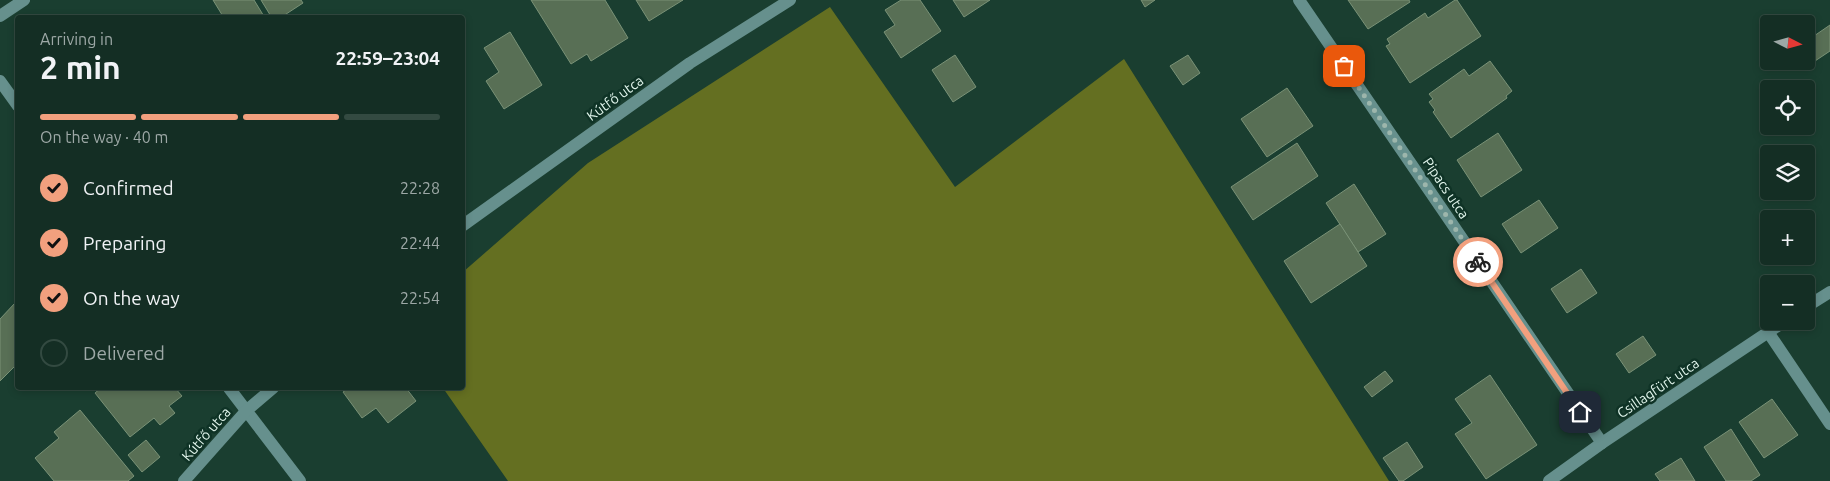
<!DOCTYPE html>
<html lang="en">
<head>
<meta charset="utf-8">
<style>
	:root { --surface:#142e24; --page:#213a31; --text:#f1f3f6; --muted:#9da8a6; --line:#334a41; --accent:#f2a07e }
	body { margin:0; font-family:Ubuntu,sans-serif; background:var(--page); color:var(--text); height:100vh; display:flex; flex-direction:column; font-size:19px; white-space:nowrap }
	* { box-sizing:border-box; margin:0 }
	p { font-size:16px; color:var(--muted) }
	.icon { flex:none; width:28px; height:28px; fill:none; stroke:currentColor; stroke-width:2; stroke-linecap:round; stroke-linejoin:round }
	.map { position:relative; flex:1; overflow:hidden }
	.details { position:absolute; left:15px; top:15px; width:450px; height:375px; display:flex; flex-direction:column; background:var(--surface); border-radius:5px; box-shadow:0 2px 8px #0003,0 0 0 1px var(--line) }
	.details>* { flex:none }
	.needle { width:32px; rotate:96deg }
	.controls { position:absolute; left:1760px; top:15px; display:grid; gap:10px }
	.controls a { display:grid; place-items:center; width:55px; height:55px; border-radius:5px; background:var(--surface); box-shadow:0 2px 8px #0003,0 0 0 1px var(--line); font-size:25px }
	.pin { position:absolute; display:grid; place-items:center; width:42px; height:42px; color:#fff; margin:-21px; border-radius:10px; box-shadow:0 2px 8px #0006 }
	.courier { position:absolute; display:grid; place-items:center; width:50px; height:50px; margin:-25px; border:4px solid #f2a07e; border-radius:50%; background:#fff; color:#222; box-shadow:0 1px 6px #0007 }
	.overview em { font-style:normal; font-weight:700 }
	.overview div { display:flex; flex-direction:column-reverse }
	.overview { display:flex; align-items:center; justify-content:space-between; height:85px; padding:0 25px }
	h1 { font-size:32px; font-weight:700; line-height:38px }
	.bar { display:grid; grid-template-columns:repeat(4,1fr); gap:8px 5px; align-content:center; height:60px; padding:0 25px }
	.bar i { height:6px; border-radius:4px; background:var(--line) }
	.bar .active { background:var(--accent) }
	.bar p { grid-column:span 4 }
	ol { padding:0 25px; list-style:none }
	li { display:flex; align-items:center; gap:15px; height:55px }
	li p { margin-inline-start:auto }
	li .icon { padding:5px; border-radius:50%; background:var(--accent); color:#111; stroke-width:4 }
	li:last-child { color:var(--muted) }
	li i { width:28px; height:28px; border:2px solid var(--line); border-radius:50% }
	.map>svg:first-child { display:block }
	.forest { fill:#646f21 }
	.building { fill:#586f55; stroke:#7a9277 }
	.lines { fill:none; stroke-linecap:round; stroke-linejoin:round }
	.minor { stroke:#66908d; stroke-width:12 }
	.done { stroke:#9db6ac; stroke-width:5; stroke-dasharray:0 9 }
	.route { stroke:#f2a07e; stroke-width:6 }
	.labels { text-anchor:middle; stroke-width:5; stroke-linejoin:round; paint-order:stroke }
	.street-label { font-size:14px; fill:#e3f7ee; stroke:#0f3326 }
</style>
</head>
<body>
<div class="map">
<svg width="1830" height="481" viewBox="0 0 1830 481">
	<rect width="100%" height="100%" fill="#1a3e30"/>
	<polygon class="forest" points="830,7 955,187 1124,59 1389,481 508,481 443,388 462,388 463,272 588,163"/>
	<g class="building">
		<polygon points="213,0 254,0 265,18 224,18"/>
		<polygon points="261,0 301,0 303,3 280,18 272,18"/>
		<polygon points="531,0 605,0 628,38 591,61 587,54 571,64"/>
		<polygon points="636,0 683,0 649,21"/>
		<polygon points="901,0 920,0 941,31 901,58 884,32 895,25 885,10"/>
		<polygon points="953,0 990,0 964,17"/>
		<polygon points="1141,0 1155,0 1145,7"/>
		<polygon points="1348,0 1409,0 1410,2 1368,29"/>
		<polygon points="1455,0 1457,0 1481,36 1410,83 1386,46 1390,44 1387,39 1425,13 1428,18"/>
		<polygon points="1806,24 1814,36 1830,25 1830,51 1812,63 1806,55"/>
		<polygon points="510,32 542,85 504,109 486,81 499,72 484,48"/>
		<polygon points="955,55 976,87 953,102 932,70"/>
		<polygon points="1188,55 1200,73 1183,85 1170,66"/>
		<polygon points="1490,61 1512,91 1506,96 1507,98 1451,138 1433,112 1435,110 1429,102 1433,99 1429,94 1464,69 1469,76"/>
		<polygon points="1287,88 1313,126 1267,157 1241,119"/>
		<polygon points="1498,133 1522,170 1481,197 1457,160"/>
		<polygon points="1297,143 1318,176 1253,220 1231,187"/>
		<polygon points="1354,184 1386,234 1358,252 1326,203"/>
		<polygon points="1539,200 1558,228 1521,253 1502,224"/>
		<polygon points="1340,224 1367,266 1311,303 1284,261"/>
		<polygon points="1581,269 1597,293 1567,313 1551,289"/>
		<polygon points="15,303 18,306 18,363 0,381 0,319"/>
		<polygon points="1643,336 1656,355 1629,373 1616,354"/>
		<polygon points="1385,371 1393,381 1372,397 1364,387"/>
		<polygon points="1490,375 1537,445 1486,479 1455,434 1472,423 1455,399"/>
		<polygon points="101,388 175,388 182,396 169,406 175,413 160,425 154,418 130,437 95,393"/>
		<polygon points="349,388 406,388 416,401 388,423 376,408 362,418 343,392"/>
		<polygon points="1772,399 1798,435 1764,458 1739,422"/>
		<polygon points="80,410 134,476 128,481 54,481 35,458 59,438 54,432"/>
		<polygon points="1731,429 1760,475 1751,481 1726,481 1704,447"/>
		<polygon points="146,440 160,457 142,472 128,455"/>
		<polygon points="1407,442 1423,467 1403,481 1399,481 1383,458"/>
		<polygon points="1681,458 1695,481 1660,481 1655,474"/>
	</g>
	<g class="lines">
		<g class="minor">
			<polyline points="1299,0 1602,443"/>
			<polyline points="0,16 24,0"/>
			<polyline points="0,81 18,106"/>
			<polyline points="462,226 690,63 790,0"/>
			<polyline points="1806,307 1830,292"/>
			<polyline points="1768,332 1830,424"/>
			<polyline points="229,388 300,481"/>
			<polyline points="184,481 247,410 273,388"/>
			<polyline points="1549,481 1602,443 1785,321"/>
		</g>
	</g>
	<g class="lines">
		<polyline class="done" points="1344,66 1478,262"/>
		<polyline class="route" points="1478,262 1580,412"/>
	</g>
	<g class="labels">
		<g class="street-label">
			<text transform="translate(615 98) rotate(-36)" y="5">Kútfő utca</text>
			<text transform="translate(1446 188) rotate(56)" y="5">Pipacs utca</text>
			<text transform="translate(1658 388) rotate(-34)" y="5">Csillagfürt utca</text>
			<text transform="translate(206 434) rotate(-49)" y="5">Kútfő utca</text>
		</g>
	</g>
</svg>
<div class="controls">
<a><svg class="needle" viewBox="-14 -14 28 28"><path d="M0-13l5 13h-10z" fill="#e53935"/><path d="M0 13l5-13h-10z" fill="#9da8a6"/></svg></a>
<a><svg class="icon" aria-label="locate" viewBox="0 0 24 24"><circle cx="12" cy="12" r="6"/><path d="M12 2v4M12 18v4M2 12h4M18 12h4"/></svg></a>
<a><svg class="icon" aria-label="layers" viewBox="0 0 24 24"><path d="M12 4l9 5-9 5-9-5zM3 14l9 5 9-5"/></svg></a>
<a>+</a>
<a>−</a>
</div>
<div class="pin" style="left:1344px;top:66px;background:#ea580c"><svg class="icon" aria-label="bag" viewBox="0 0 24 24"><path d="M5 8h14l-1 12H6zM9 8a3 3 0 0 1 6 0"/></svg></div>
<div class="pin" style="left:1580px;top:412px;background:#1f2937"><svg class="icon" aria-label="home" viewBox="0 0 24 24"><path d="M3 11l9-7 9 7M6 9v11h12V9"/></svg></div>
<div class="courier" style="left:1478px;top:262px"><svg class="icon" aria-label="bike" viewBox="0 0 24 24"><circle cx="6" cy="16" r="4"/><circle cx="18" cy="16" r="4"/><path d="M6 16l4-8h5l3 8M10 8l3 8H6M13 5h3"/></svg></div>
<section class="details">
<div class="overview"><div><h1>2 min</h1><p>Arriving in</p></div><em>22:59–23:04</em></div>
<div class="bar"><i class="active"></i><i class="active"></i><i class="active"></i><i></i><p>On the way · 40 m</p></div>
<ol>
<li><svg class="icon" aria-label="check" viewBox="0 0 24 24"><path d="M5 12l5 5 9-10"/></svg>Confirmed<p>22:28</p></li>
<li><svg class="icon" aria-label="check" viewBox="0 0 24 24"><path d="M5 12l5 5 9-10"/></svg>Preparing<p>22:44</p></li>
<li><svg class="icon" aria-label="check" viewBox="0 0 24 24"><path d="M5 12l5 5 9-10"/></svg>On the way<p>22:54</p></li>
<li><i></i>Delivered</li>
</ol>
</section>
</div>
</body>
</html>
